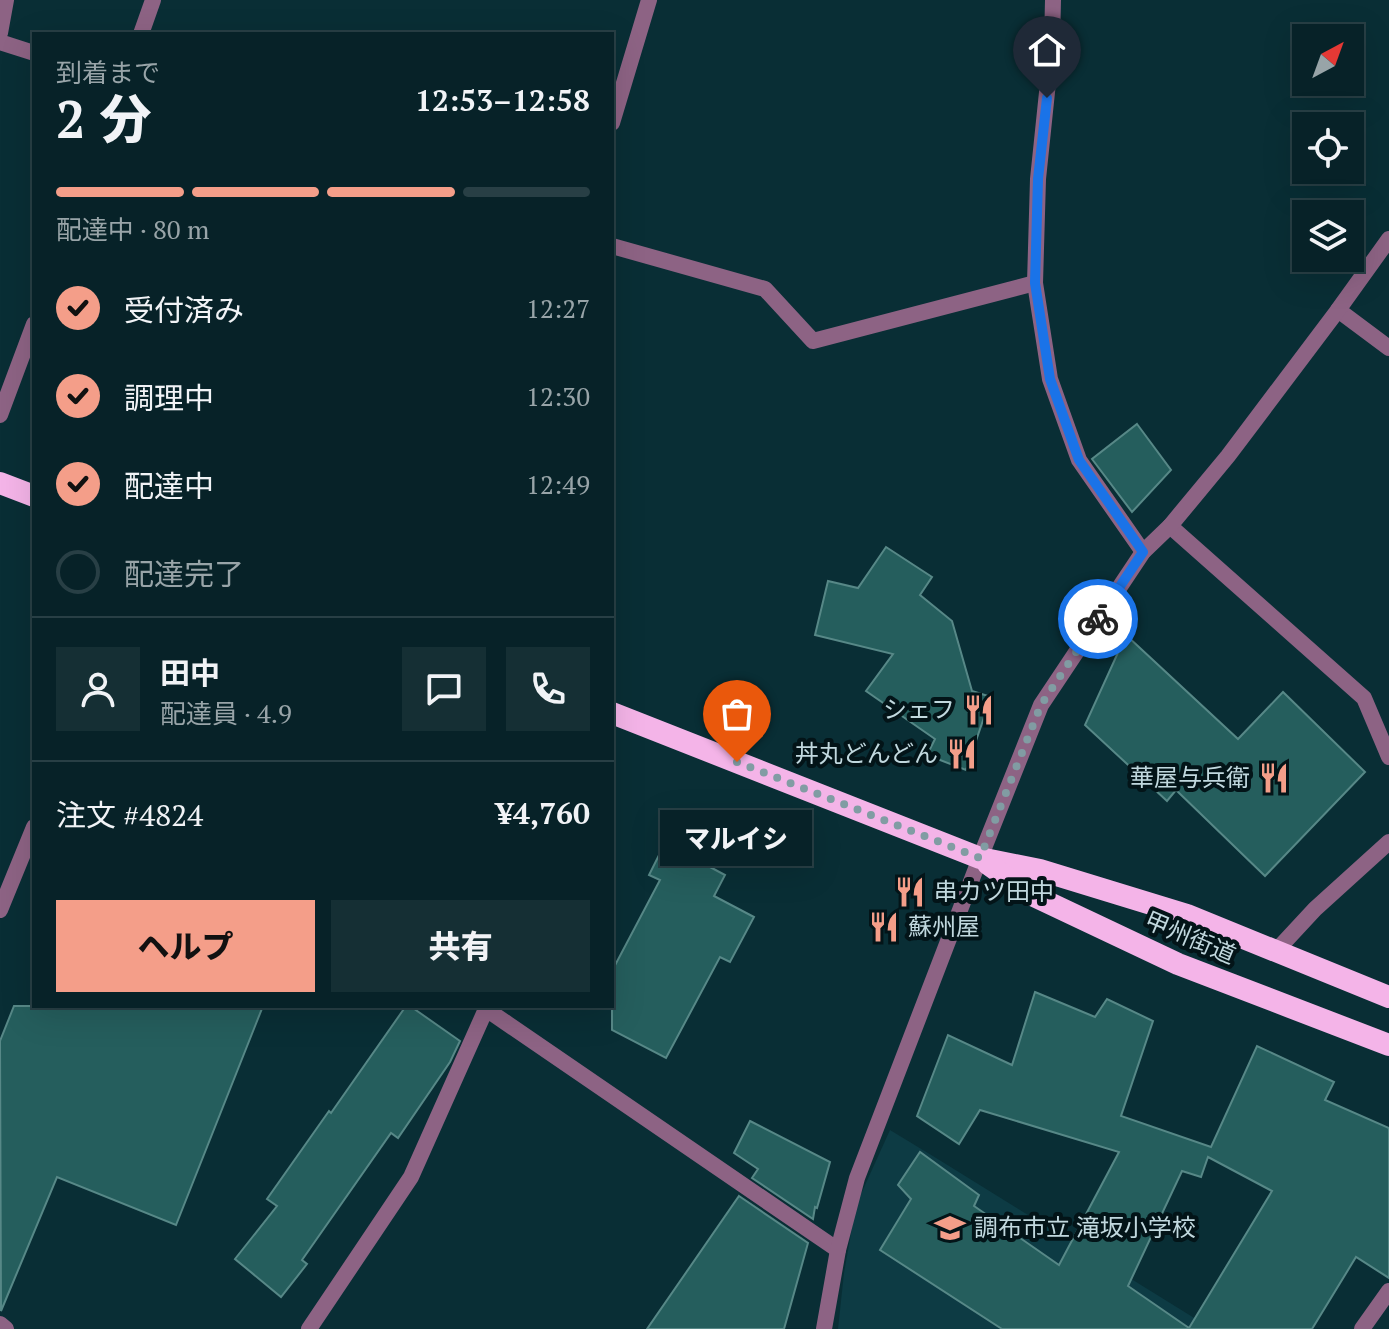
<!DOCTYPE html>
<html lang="ja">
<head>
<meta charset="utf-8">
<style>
	:root { --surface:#072228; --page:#152f34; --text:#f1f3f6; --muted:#98a4a8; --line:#283f45; --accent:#f49e89 }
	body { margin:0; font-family:"PT Serif","Noto Sans JP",serif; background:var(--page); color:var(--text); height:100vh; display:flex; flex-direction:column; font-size:30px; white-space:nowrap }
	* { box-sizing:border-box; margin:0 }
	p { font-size:26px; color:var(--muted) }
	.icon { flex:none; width:44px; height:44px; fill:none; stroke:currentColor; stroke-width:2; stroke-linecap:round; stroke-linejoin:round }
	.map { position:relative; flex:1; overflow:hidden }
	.details { position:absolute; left:32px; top:32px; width:582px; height:976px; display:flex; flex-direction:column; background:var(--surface); border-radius:0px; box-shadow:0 8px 32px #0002,0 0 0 2px var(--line) }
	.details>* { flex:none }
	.needle { width:52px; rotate:41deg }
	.fabs { position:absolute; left:1292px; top:24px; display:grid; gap:16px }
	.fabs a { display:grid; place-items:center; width:72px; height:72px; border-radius:0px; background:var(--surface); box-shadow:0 8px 32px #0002,0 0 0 2px var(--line); font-size:40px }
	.pin { position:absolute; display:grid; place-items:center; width:68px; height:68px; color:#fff; margin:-82px -34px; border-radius:50% 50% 50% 0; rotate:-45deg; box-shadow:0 0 8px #0007 }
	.pin .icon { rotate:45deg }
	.courier { position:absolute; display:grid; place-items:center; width:80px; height:80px; margin:-40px; border:6px solid #1a73e8; border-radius:50%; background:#fff; color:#222; box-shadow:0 2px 10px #0007 }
	.bubble { position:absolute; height:56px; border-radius:0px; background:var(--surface); box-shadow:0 8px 32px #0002,0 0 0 2px var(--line); font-size:26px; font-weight:800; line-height:56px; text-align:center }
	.head em { font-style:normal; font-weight:800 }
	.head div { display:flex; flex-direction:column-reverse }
	.head { display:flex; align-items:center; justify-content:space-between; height:136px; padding:0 24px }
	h1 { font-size:52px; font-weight:800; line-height:60px }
	.bar { display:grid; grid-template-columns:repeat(4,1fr); gap:12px 8px; align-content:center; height:96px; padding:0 24px }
	.bar i { height:10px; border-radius:6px; background:var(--line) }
	.bar .on { background:var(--accent) }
	.bar p { grid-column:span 4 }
	.line { display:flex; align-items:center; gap:20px; padding:0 24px; border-top:2px solid var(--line) }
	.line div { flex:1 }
	.round { display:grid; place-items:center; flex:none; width:84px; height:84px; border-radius:0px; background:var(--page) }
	ol { padding:0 24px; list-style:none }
	li { display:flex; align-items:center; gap:24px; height:88px }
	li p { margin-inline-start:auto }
	li .icon { padding:8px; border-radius:50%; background:var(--accent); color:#111; stroke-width:4 }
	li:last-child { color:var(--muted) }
	li i { width:44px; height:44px; border:4px solid var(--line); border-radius:50% }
	.action { display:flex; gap:16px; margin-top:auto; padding:16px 24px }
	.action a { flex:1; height:92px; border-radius:0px; background:var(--accent); color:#111; font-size:32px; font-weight:800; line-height:92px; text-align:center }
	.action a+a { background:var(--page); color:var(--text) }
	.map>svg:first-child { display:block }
	.built { fill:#0d3b44 }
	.building { fill:#255e5d; stroke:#578887; stroke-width:2; fill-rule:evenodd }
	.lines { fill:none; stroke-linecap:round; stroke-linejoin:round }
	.service { stroke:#8d6384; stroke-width:16 }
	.minor { stroke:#8d6384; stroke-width:16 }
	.tertiary { stroke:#8d6384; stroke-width:16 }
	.trunk { stroke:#f4b4e8; stroke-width:22 }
	.done { stroke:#819ca3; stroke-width:8; stroke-dasharray:0 14.4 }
	.route { stroke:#1a73e8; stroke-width:10 }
	.labels { text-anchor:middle; stroke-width:8; stroke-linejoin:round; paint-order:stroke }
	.poi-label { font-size:24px; fill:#c1d8de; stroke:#031418; text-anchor:end }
	.street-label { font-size:24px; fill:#c1d8de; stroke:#031418 }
</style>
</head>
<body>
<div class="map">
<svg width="1389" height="1329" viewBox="0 0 1389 1329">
	<rect width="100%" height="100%" fill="#092e35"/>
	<polygon class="built" points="890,1130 941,1161 1212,1329 838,1329 844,1273 856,1205"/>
	<g class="building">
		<polygon points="1137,424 1171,470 1132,512 1092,459"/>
		<polygon points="886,547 932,577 920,595 952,621 972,691 991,697 966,770 927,755 935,739 866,691 893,654 815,635 828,581 858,588"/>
		<polygon points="1126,635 1238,739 1283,692 1365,772 1265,876 1176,790 1167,801 1085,725"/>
		<polygon points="665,843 725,875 714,896 754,917 730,962 720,957 666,1058 612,1030 612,971 660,880 649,875"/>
		<path d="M1035,992L1095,1017L1107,999L1153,1021L1121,1116L1211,1147L1257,1046L1334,1082L1325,1100L1389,1128V1278L1356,1257L1312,1329H1002L880,1250L911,1199L898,1185L920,1152L979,1195L974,1206L1059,1265L1119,1152L980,1110L959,1144L917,1116L948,1035L1012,1065ZM1208,1157L1272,1191L1189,1328L1128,1286L1182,1171L1201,1177Z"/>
		<polygon points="14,1006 263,1006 176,1225 57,1177 1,1311 0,1041"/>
		<polygon points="406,1006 410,1006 460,1041 450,1062 398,1138 391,1133 302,1260 307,1264 281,1297 235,1259 277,1206 267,1199 329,1111 331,1113"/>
		<polygon points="750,1121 830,1162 817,1208 815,1207 813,1219 752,1178 758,1169 734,1153"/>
		<polygon points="739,1196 808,1243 784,1329 647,1329"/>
	</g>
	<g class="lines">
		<g class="service">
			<polyline points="0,33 6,0"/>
			<polyline points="1170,526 1364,698 1389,757"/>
			<polyline points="1276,951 1315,909 1389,842"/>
		</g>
		<g class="minor">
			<polyline points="1053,0 1052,44 1038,179 1035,283 1050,379 1079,460 1143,552"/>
			<polyline points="141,34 153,0"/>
			<polyline points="0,42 34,53"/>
			<polyline points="612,123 649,0"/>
			<polyline points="612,246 765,289 813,341 1035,283"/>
			<polyline points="1338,310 1389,348"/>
			<polyline points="0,415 34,324"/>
			<polyline points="980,858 1041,705 1143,552 1170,526 1228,456 1338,310 1389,239"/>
			<polyline points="0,910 34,827"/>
			<polyline points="0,1324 6,1329"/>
			<polyline points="309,1329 411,1177 486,1009 838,1250"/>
			<polyline points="1362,1329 1389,1291"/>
		</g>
		<polyline class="tertiary" points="824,1329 838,1250 857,1178 980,858"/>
		<g class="trunk">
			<polyline points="0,483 34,496"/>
			<polyline points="612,713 980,858 1040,870 1187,915 1389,997"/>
			<polyline points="988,864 1030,894 1178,964 1389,1045"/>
		</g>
	</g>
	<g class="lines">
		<polyline class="done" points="737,762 980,858 1041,705 1098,619"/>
		<polyline class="route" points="1047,98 1038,179 1035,283 1050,379 1079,460 1143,552 1098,619"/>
	</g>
	<defs>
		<g id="restaurant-bare" transform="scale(2.4)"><path d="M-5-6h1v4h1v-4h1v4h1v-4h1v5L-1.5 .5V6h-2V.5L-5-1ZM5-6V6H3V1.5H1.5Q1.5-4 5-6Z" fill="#f49e89" stroke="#031418" stroke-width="2.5" paint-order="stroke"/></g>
		<g id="school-bare" transform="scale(2.4)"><path d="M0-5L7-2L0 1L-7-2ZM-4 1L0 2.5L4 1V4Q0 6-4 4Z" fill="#f49e89" stroke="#031418" stroke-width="2.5" paint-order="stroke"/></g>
	</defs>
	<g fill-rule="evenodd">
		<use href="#restaurant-bare" x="979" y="710"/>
		<use href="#restaurant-bare" x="962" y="754"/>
		<use href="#restaurant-bare" x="1274" y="778"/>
		<use href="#restaurant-bare" x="910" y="892"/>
		<use href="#restaurant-bare" x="884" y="927"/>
		<use href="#school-bare" x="950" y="1228"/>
	</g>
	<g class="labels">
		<g class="poi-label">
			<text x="955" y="718">シェフ</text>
			<text x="938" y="762">丼丸どんどん</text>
			<text x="1250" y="786">華屋与兵衛</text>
			<text x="934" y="900" text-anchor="start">串カツ田中</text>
			<text x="908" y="935" text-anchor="start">蘇州屋</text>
			<text x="974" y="1236" text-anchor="start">調布市立 滝坂小学校</text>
		</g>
		<g class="street-label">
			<text transform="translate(1190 938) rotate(23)" y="8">甲州街道</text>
		</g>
	</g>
</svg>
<div class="fabs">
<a><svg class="needle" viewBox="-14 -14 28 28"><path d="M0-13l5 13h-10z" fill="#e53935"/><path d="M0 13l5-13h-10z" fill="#98a4a8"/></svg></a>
<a><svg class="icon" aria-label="locate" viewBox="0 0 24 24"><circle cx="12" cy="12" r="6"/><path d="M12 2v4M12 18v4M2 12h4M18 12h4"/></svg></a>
<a><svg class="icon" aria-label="layers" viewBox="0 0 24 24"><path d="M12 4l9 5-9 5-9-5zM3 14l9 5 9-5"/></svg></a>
</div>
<div class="pin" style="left:737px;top:762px;background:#ea580c"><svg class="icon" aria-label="bag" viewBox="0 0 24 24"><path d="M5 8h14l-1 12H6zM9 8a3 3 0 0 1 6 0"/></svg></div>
<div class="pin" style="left:1047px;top:98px;background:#1f2937"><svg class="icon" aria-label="home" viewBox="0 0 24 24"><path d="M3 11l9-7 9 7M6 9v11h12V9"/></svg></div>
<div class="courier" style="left:1098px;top:619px"><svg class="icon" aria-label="bike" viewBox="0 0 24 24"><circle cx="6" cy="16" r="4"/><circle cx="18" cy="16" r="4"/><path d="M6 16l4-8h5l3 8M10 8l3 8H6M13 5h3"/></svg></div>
<div class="bubble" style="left:660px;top:810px;width:152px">マルイシ</div>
<section class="details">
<div class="head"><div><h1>2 分</h1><p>到着まで</p></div><em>12:53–12:58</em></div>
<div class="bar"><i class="on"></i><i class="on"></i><i class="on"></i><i></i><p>配達中 · 80 m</p></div>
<ol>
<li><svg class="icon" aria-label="check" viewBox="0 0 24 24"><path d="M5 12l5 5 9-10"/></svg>受付済み<p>12:27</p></li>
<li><svg class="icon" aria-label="check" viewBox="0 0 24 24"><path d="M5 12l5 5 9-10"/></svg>調理中<p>12:30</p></li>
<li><svg class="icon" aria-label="check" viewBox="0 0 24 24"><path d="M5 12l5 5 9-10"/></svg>配達中<p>12:49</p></li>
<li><i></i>配達完了</li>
</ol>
<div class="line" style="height:144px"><a class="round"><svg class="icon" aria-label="person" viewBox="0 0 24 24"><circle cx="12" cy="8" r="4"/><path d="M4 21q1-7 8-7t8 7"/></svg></a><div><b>田中</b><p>配達員 · 4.9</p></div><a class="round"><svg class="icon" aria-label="chat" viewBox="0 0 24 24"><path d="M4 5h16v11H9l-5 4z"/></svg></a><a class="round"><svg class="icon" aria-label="phone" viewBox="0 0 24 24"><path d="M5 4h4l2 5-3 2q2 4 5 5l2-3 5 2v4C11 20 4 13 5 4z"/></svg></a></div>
<div class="line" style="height:104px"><div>注文 #4824</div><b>¥4,760</b></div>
<div class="action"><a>ヘルプ</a><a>共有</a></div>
</section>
</div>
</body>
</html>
